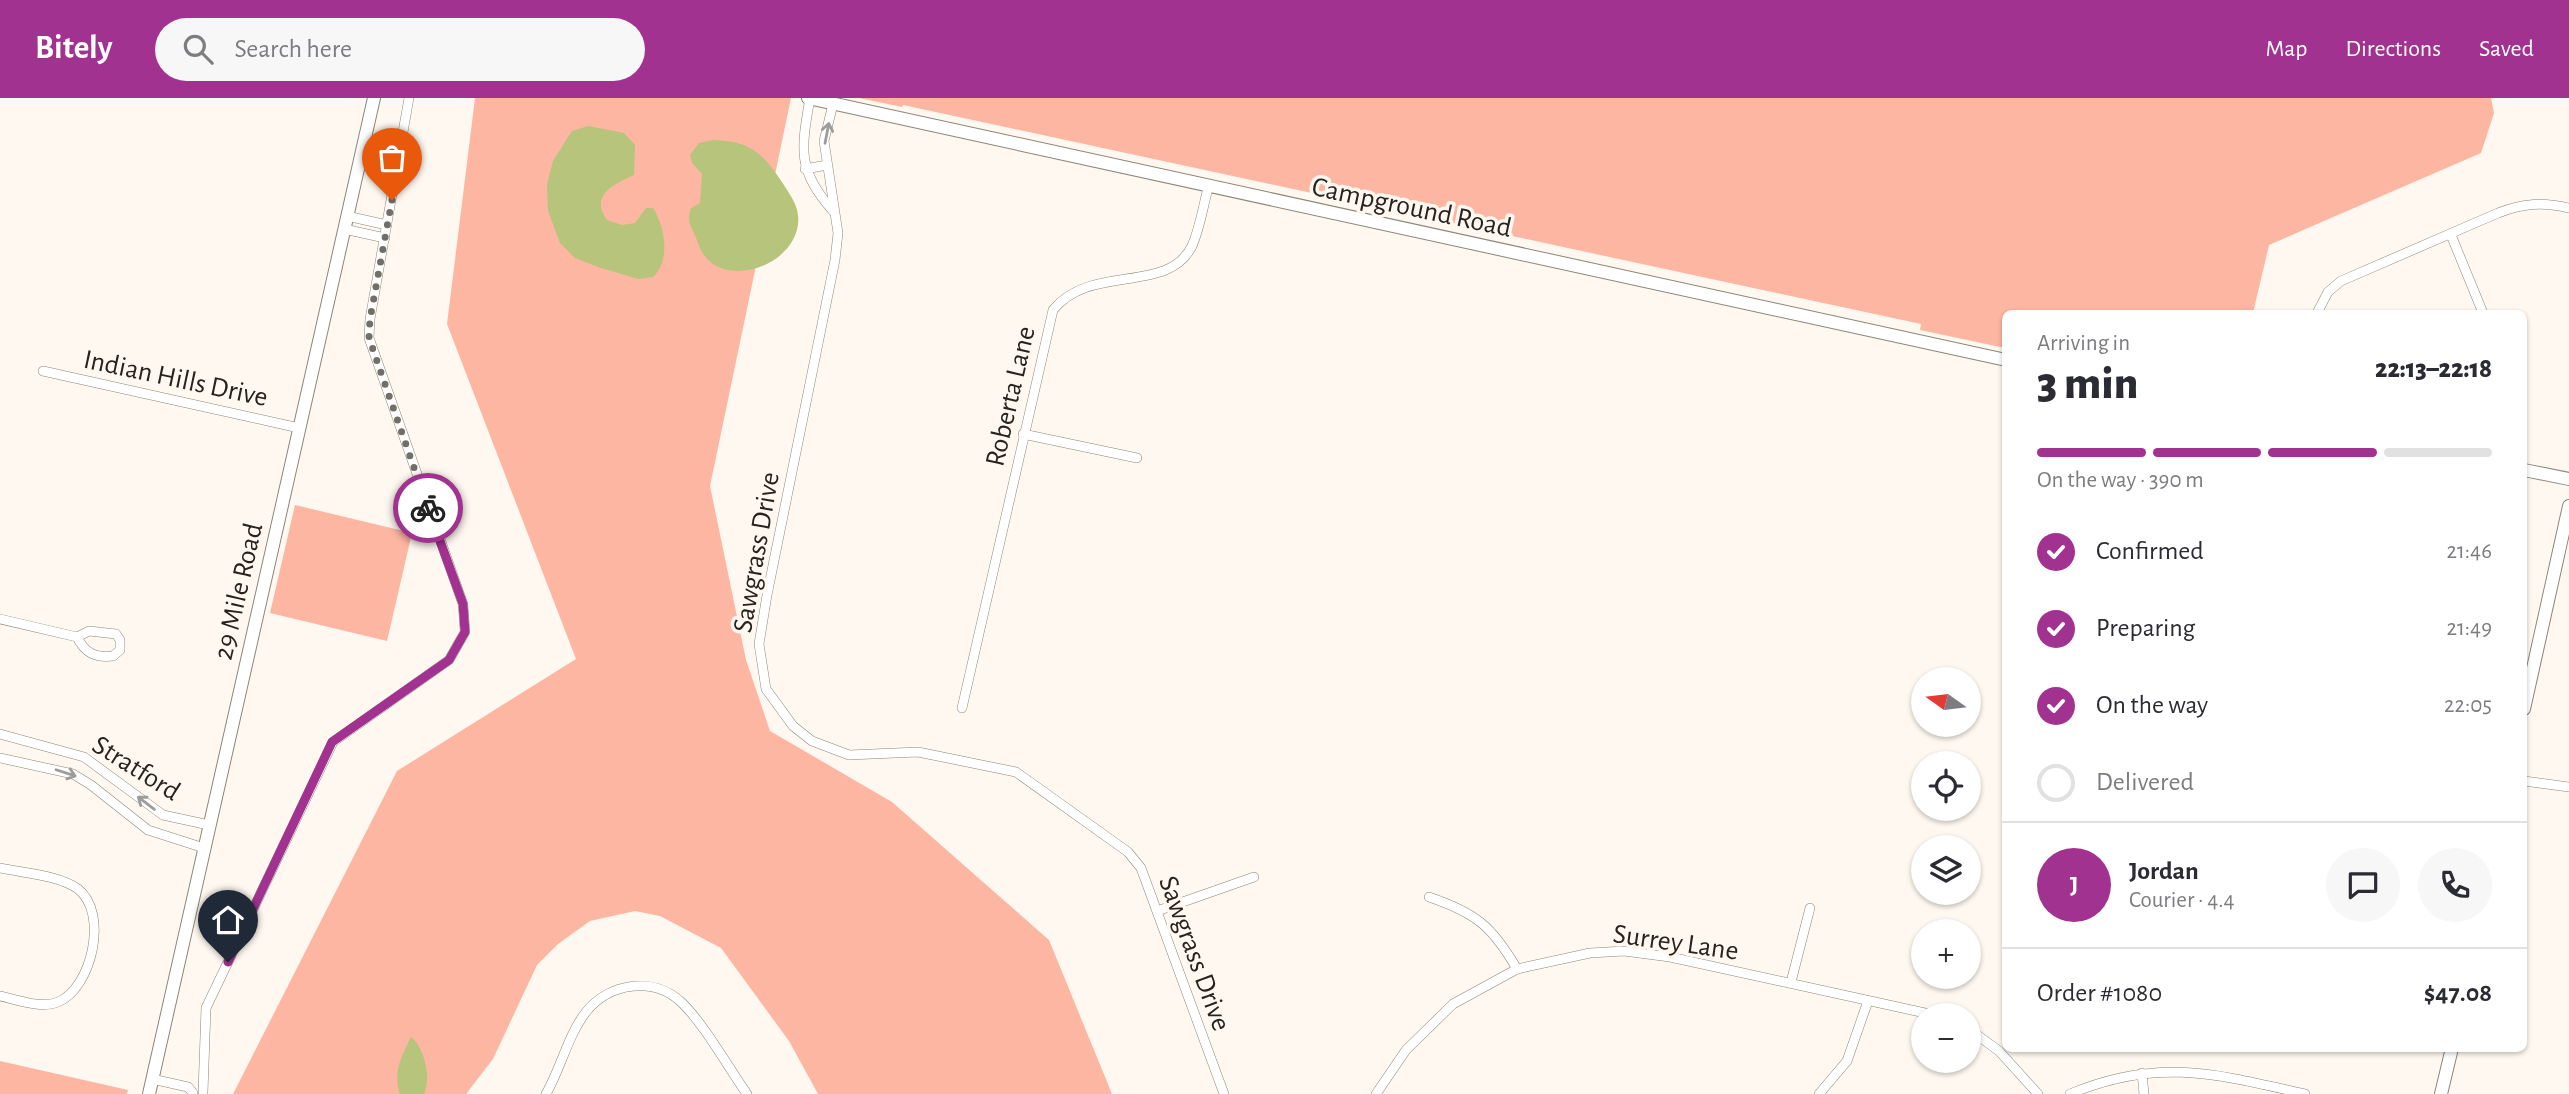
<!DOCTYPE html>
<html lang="en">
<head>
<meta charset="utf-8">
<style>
	:root { --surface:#fff; --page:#f7f7f7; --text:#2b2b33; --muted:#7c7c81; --line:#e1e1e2; --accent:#a2328f }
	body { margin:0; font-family:"Alegreya Sans",sans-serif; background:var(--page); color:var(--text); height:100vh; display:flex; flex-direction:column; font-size:26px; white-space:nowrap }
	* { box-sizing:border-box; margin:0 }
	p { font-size:23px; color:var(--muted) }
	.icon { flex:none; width:38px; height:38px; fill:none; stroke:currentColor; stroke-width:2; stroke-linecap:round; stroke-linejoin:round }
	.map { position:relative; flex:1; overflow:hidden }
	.details { position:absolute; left:2002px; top:212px; width:525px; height:742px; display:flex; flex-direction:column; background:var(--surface); border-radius:10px; box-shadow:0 2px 5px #0004 }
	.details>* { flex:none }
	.needle { width:46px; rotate:284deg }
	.buttons { position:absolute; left:1911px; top:569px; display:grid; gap:14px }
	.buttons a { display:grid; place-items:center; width:70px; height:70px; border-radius:50%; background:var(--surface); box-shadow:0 2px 5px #0004; font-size:35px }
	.pin { position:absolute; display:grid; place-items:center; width:60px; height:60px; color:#fff; margin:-72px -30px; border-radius:50% 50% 50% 0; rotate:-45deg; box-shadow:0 0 7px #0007 }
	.pin .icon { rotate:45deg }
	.courier { position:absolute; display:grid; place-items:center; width:70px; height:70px; margin:-35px; border:5px solid #a2328f; border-radius:50%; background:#fff; color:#222; box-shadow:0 2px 9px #0007 }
	.head em { font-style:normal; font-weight:800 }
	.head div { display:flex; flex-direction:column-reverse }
	.head { display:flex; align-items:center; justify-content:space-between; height:119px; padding:0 35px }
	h1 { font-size:46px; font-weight:800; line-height:52px }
	.bar { display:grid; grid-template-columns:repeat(4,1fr); gap:10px 7px; align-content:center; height:84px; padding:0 35px }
	.bar i { height:9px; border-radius:5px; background:var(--line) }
	.bar .selected { background:var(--accent) }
	.bar p { grid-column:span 4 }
	.line { display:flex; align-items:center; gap:18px; padding:0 35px; border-top:2px solid var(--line) }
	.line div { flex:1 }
	.round { display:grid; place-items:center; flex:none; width:74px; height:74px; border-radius:37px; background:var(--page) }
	ol { padding:0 35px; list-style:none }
	li { display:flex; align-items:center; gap:21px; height:77px }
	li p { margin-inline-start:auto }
	li .icon { padding:7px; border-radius:50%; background:var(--accent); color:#fff; stroke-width:4 }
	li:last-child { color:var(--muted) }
	li i { width:38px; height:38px; border:4px solid var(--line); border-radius:50% }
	header { display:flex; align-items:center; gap:42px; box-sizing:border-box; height:98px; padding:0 35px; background:var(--accent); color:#fff }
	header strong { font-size:33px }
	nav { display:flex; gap:38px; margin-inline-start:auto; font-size:24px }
	.search { width:490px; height:63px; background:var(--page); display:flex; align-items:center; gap:18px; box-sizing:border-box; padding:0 24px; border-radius:38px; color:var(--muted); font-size:26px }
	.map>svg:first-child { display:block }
	.green { fill:#fdb6a2 }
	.water { fill:#b6c47c }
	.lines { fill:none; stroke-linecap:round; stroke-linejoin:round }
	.street-casing { stroke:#8d8578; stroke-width:10 }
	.secondary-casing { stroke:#8d8578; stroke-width:14 }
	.street { stroke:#fff; stroke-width:9 }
	.secondary { stroke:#fff; stroke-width:12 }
	.oneway { stroke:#9e9c9a }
	.done { stroke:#726e68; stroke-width:7; stroke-dasharray:0 12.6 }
	.route { stroke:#a2328f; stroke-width:9 }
	.labels { text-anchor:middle; stroke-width:7; stroke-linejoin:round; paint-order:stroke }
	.street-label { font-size:28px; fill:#27241f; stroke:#fef8f0 }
</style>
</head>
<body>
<header>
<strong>Bitely</strong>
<div class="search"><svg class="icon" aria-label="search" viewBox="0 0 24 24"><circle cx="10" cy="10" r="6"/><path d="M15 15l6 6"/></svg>Search here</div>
<nav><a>Map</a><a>Directions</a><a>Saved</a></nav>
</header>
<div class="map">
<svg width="2569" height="996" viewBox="0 0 2569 996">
	<rect width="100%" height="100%" fill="#fef8f0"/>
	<g class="green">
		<polygon points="475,0 791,0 710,388 746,562 770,633 892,704 1049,842 1112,996 818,996 789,943 721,850 660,818 635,813 590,823 558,846 537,867 493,961 466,996 233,996 397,673 576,561 447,226"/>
		<polygon points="859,0 2491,0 2494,15 2481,55 2269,147 2253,215 2006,215 2005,250 1920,232 1921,226 903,7 902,9"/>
		<polygon points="295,407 412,435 387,543 270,515"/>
		<polygon points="0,963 128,992 127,996 0,996"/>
	</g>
	<g class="water">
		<path d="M588,28L624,35L635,47L634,77C615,86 589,96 607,122L622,127L635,125L646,110H653C665,129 671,162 653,179L638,181L598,169L575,160L560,145L548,113L547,87L553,63L572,33Z"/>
		<path d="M713,42C749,43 762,54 782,84C788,94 797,105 798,117C804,167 716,199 698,145C694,132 685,125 691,110L700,105L702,76L692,65L690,57L699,45Z"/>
		<path d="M411,939C424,949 432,980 424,996H400C393,974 401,959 411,939Z"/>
	</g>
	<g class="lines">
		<g class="street-casing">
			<g id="street">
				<path d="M810,0C801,52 797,72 833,113"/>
				<polyline points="833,6 824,43 838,135 835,162 767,497 759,546 766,591 793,628 812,643 849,657 918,654 1016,674 1128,754 1141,770 1224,996"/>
				<polyline points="805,71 827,67"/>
				<polyline points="347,118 387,127"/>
				<polyline points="344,131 385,140"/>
				<polyline points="2451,137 2483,215"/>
				<path d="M2317,215L2328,194L2341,183L2498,115C2524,105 2542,104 2569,110"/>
				<polyline points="43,273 299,330"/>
				<polyline points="1023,336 1137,360"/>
				<path d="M0,521L77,539L89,533L116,536L120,542V552L113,558C95,560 85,555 77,539"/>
				<path d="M962,610L1053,212C1091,165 1168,197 1192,148C1200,130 1203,109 1208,90"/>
				<polyline points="0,636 84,659 163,717 209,727"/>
				<polyline points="0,660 73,676 91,687 148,732 204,750"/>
				<polyline points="2524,683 2569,689"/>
				<path d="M0,770C23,775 59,777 78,791C109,815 92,890 58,904C41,911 18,902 0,898"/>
				<path d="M1429,799C1476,815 1492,828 1517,871"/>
				<polyline points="1157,813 1254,779"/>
				<polyline points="1791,884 1810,810"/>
				<polyline points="1969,931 1999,953 2038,996"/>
				<polyline points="2142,975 2144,996"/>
				<polyline points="152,981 188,989 193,995"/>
				<polyline points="203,994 206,910 333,644 449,562 465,534 463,506 369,240 370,221 409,0"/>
				<path d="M546,996C561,970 568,937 586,914C609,885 653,878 681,904C702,923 730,972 747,996"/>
				<polyline points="1376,996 1406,952 1453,906 1517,871 1590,855 1624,853 1670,859 1934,917"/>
				<polyline points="1819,996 1847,963 1868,903"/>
				<path d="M2070,996C2157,959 2217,976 2305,996"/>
			</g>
		</g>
		<g class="secondary-casing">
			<g id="secondary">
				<polyline points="808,0 2006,262"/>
				<polyline points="2524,372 2569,381"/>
				<polyline points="2524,611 2569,408"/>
				<polyline points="149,996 374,0"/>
				<polyline points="2441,996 2452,950"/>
			</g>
		</g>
		<use href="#street" class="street"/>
		<use href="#secondary" class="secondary"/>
	</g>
	<defs><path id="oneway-shaft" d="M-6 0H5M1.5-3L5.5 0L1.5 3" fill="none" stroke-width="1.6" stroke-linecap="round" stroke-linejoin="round" transform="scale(1.75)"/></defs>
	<g class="oneway">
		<use href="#oneway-shaft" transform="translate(827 35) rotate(-79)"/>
		<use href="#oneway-shaft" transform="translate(66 675) rotate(18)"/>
		<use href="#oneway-shaft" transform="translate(146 705) rotate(-143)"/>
	</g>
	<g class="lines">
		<polyline class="done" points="392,102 370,221 369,240 428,410"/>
		<polyline class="route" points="228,864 332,644 449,562 465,534 463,506 428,410"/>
	</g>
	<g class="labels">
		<g class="street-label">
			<text transform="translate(1412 108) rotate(12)" y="10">Campground Road</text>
			<text transform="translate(176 279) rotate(12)" y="10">Indian Hills Drive</text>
			<text transform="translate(1009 298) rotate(-77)" y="10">Roberta Lane</text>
			<text transform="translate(755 454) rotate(-80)" y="10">Sawgrass Drive</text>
			<text transform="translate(237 493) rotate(-77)" y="10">29 Mile Road</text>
			<text transform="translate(137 669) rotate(32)" y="10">Stratford</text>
			<text transform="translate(1676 843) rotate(8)" y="10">Surrey Lane</text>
			<text transform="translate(1196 855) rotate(70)" y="10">Sawgrass Drive</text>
		</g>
	</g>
</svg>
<div class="buttons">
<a><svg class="needle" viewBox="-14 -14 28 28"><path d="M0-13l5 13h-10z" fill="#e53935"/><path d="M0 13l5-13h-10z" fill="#7c7c81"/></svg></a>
<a><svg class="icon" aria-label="locate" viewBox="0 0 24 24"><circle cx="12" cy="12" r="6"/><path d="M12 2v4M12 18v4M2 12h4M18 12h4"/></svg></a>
<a><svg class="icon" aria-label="layers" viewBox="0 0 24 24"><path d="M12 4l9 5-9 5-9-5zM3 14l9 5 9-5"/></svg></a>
<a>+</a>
<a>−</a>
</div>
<div class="pin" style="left:392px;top:102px;background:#ea580c"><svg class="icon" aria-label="bag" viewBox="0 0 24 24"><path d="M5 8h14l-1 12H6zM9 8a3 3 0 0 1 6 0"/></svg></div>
<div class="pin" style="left:228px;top:864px;background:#1f2937"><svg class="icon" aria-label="home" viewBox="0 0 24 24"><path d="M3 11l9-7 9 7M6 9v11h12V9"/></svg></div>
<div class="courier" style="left:428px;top:410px"><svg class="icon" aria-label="bike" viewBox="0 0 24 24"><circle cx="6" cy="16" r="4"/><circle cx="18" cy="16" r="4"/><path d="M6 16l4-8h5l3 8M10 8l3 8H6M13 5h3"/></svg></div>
<section class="details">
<div class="head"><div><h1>3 min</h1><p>Arriving in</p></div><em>22:13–22:18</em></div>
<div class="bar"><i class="selected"></i><i class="selected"></i><i class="selected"></i><i></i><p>On the way · 390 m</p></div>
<ol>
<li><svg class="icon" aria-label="check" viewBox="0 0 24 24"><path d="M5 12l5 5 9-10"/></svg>Confirmed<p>21:46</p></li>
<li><svg class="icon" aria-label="check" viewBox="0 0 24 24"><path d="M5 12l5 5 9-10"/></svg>Preparing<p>21:49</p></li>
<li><svg class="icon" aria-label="check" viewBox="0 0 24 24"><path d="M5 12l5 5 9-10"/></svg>On the way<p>22:05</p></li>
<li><i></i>Delivered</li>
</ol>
<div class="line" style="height:126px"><b class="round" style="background:var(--accent);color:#fff">J</b><div><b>Jordan</b><p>Courier · 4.4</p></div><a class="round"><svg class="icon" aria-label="chat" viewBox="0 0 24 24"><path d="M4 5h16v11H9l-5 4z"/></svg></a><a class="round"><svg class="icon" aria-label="phone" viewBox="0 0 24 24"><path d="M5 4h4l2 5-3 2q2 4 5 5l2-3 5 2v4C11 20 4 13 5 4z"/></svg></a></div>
<div class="line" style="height:91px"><div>Order #1080</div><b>$47.08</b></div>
</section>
</div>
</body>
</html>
